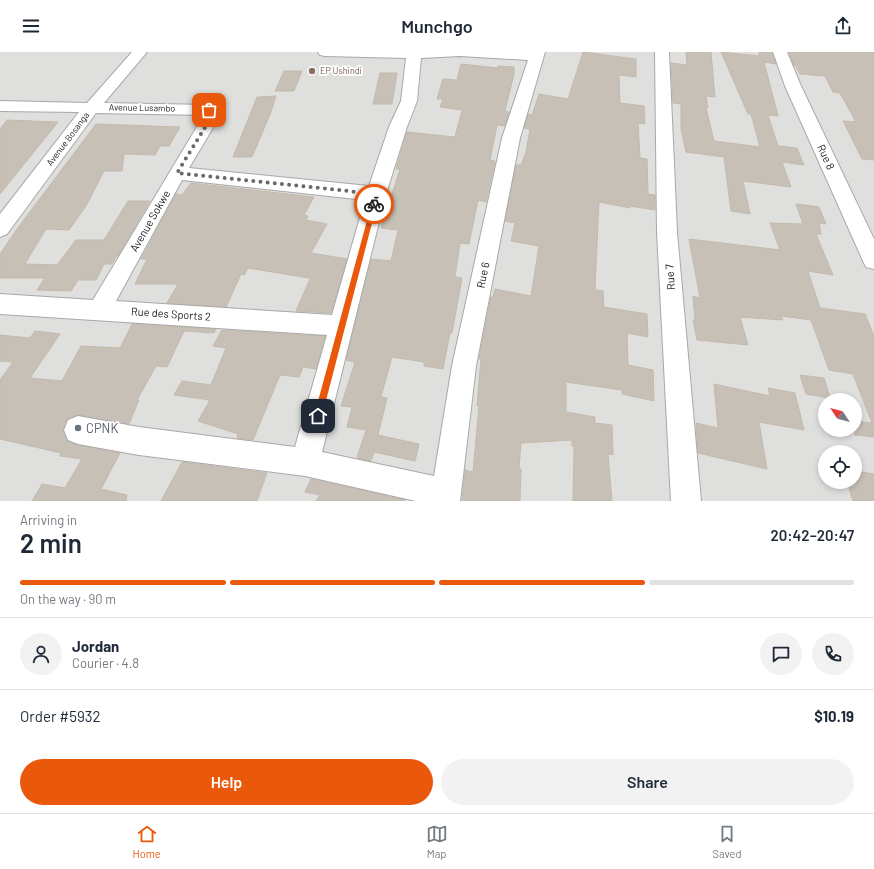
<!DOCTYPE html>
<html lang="en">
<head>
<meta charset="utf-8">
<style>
	:root { --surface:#fff; --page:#f2f2f3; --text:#1f2937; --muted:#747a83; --line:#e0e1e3; --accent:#ea580c }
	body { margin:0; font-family:Barlow,sans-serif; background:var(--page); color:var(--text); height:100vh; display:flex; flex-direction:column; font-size:15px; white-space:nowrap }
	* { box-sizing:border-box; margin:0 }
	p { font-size:13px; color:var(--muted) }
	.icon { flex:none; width:22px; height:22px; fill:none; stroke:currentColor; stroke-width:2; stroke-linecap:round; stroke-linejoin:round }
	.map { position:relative; height:449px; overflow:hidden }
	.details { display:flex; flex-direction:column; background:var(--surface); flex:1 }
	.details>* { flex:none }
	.needle { width:26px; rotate:305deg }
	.buttons { position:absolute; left:818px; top:341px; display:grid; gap:8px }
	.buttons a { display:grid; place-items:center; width:44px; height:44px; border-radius:50%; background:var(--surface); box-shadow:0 2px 6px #0003; font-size:20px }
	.pin { position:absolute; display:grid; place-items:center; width:34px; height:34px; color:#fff; margin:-17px; border-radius:8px; box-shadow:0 2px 6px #0006 }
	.courier { position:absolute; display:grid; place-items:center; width:40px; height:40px; margin:-20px; border:3px solid #ea580c; border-radius:50%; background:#fff; color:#222; box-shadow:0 1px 5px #0007 }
	.headline em { font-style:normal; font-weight:600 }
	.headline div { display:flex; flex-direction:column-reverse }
	.headline { display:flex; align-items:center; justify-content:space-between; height:68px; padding:0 20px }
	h1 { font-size:26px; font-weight:600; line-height:30px }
	.bar { display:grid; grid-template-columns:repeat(4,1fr); gap:6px 4px; align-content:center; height:48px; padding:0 20px }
	.bar i { height:5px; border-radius:3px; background:var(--line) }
	.bar .selected { background:var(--accent) }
	.bar p { grid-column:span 4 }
	.line { display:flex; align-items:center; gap:10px; padding:0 20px; border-top:1px solid var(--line) }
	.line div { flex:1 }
	.round { display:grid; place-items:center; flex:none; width:42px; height:42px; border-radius:21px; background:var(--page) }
	.primary-button { display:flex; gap:8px; margin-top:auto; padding:8px 20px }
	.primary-button a { flex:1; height:46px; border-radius:24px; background:var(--accent); color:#fff; font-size:16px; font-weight:600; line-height:46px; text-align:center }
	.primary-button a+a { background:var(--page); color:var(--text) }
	header { display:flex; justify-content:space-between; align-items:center; height:52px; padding:0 20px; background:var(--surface); font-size:18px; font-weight:600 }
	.menu { display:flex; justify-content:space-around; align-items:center; height:56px; border-top:1px solid var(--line); background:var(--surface); font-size:11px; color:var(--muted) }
	.menu a { display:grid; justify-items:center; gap:2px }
	.menu .selected { color:var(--accent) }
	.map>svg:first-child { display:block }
	.residential { fill:#dfdfde; fill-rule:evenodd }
	.building { fill:#c7c0b7; stroke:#c4baaa }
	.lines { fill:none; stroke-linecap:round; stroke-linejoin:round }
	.minor-casing { stroke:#a8a8a8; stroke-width:2 }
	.minor { fill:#fff; fill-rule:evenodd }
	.route { fill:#ea580c }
	.done { stroke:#6a6967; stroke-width:4; stroke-dasharray:0 7.2 }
	.education-dot { fill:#8d6e63; stroke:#fff; stroke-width:1.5 }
	.worship-dot { fill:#6b7280; stroke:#fff; stroke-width:1.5 }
	.labels { text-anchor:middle; stroke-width:3.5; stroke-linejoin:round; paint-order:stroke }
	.far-education-label { font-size:9px; fill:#785e54; stroke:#fff; text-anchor:start }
	.far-street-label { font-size:9px; fill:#212121; stroke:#fff }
	.street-label { font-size:11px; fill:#212121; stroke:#fff }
	.near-worship-label { font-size:13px; fill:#5b616d; stroke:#fff; text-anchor:start }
</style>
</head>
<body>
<header><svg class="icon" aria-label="menu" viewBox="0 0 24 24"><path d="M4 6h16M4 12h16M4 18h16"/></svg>Munchgo<svg class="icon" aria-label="share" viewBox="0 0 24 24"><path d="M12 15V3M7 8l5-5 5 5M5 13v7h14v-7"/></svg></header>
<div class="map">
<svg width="874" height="449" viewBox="0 0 874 449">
	<rect width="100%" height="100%" fill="#f2f0e8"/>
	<path class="residential" d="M0,0H874V449H0ZM825,348H855V378H825ZM825,400H855V430H825Z"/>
	<g class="building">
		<polygon points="583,0 636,7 636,25 619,23 620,51 644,54 645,72 638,71 640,106 647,107 648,142 655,143 655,158 630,154 630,156 599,150 595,236 596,238 603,239 604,255 647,262 648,285 627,281 628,313 653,318 654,349 622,342 622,338 566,330 566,360 595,365 595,371 612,373 613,403 608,402 612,449 573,449 574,394 572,394 572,388 521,391 519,417 521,417 520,449 462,449 465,418 473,420 479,354 477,354 481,307 479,307 491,245 493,245 495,237 531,244 539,194 511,189 515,171 505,169 516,113 521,113 526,100 530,77 524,76 528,62 532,63 539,42 568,47"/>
		<polygon points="686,0 711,0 715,45 706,44 708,56 706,56 714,89 760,95 751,62 748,62 721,0 759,4 759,0 772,0 776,12 764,10 778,64 768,63 778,94 797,96 804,113 782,110 791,135 743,129 750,162 731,159 724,105 686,100 681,77 681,52 673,51 671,11 687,13"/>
		<polygon points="789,0 874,0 874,108 862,107 843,69 856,70 840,41 833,40 825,24 800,22 796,14 794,14"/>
		<polygon points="461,12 498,16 498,14 514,15 514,22 505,59 509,60 505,74 497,73 490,108 495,109 486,150 478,148 469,192 460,191 455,225 462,226 452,281 450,281 443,317 424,314 424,310 392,305 381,345 387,346 378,383 419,392 415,409 374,400 371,409 357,406 366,378 347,375 352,355 341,354 355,310 346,308 371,207 391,209 398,178 381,176 400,117 396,117 407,80 455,85 462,58 440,55 443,47 437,47 443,27 457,28"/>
		<polygon points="284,19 302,19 294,39 275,39"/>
		<polygon points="380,21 397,21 392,52 373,52"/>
		<polygon points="276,44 271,60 252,105 233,105 257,45"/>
		<polygon points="7,68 58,70 0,142 0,77"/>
		<polygon points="96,72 180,75 169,94 160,94 155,103 124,102 122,119 104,119 86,154 69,178 46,177 25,212 57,213 76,188 104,188 128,149 150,149 118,204 116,204 112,212 104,212 96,228 78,228 71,239 37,238 45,226 0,226 0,202 17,177"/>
		<polygon points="191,131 314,145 304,163 308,164 306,168 327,172 311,201 347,207 331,261 296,259 310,227 309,226 248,216 244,223 241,222 226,255 167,251 178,232 135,232 147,207 141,207 176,142 182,143"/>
		<polygon points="796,152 819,155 826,172 819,171 821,182 816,182 833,223 808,219 820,256 865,262 874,284 874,385 855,383 855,369 872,371 853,322 829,318 811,268 781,264 783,268 740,265 748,293 697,288 693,268 695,268 693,244 700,246 689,187 780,198 770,171 803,172"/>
		<polygon points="132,272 216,277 214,281 184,279 167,315 156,314 137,348 139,348 129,372 78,363 67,367 63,379 67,389 78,393 120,401 101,437 127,443 126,449 32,449 42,432 65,436 82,407 60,404 61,401 0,387 0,328 13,310 0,309 0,283 30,286 35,279 60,282 30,326 62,329 81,294 120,296"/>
		<polygon points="222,278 325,284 316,317 303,315 299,325 280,323 253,388 237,386 238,382 198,369 210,348 174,343 182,329 211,333 226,296 213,294"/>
		<polygon points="800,323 824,326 830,346 806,342"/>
		<polygon points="714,332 770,344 768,336 795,341 804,378 759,370 767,417 698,401 696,371 718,376"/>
		<polygon points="182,410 267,421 257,449 161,449"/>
		<polygon points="855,419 874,422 874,449 853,449 847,430 855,430"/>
		<polygon points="311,427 405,448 404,449 316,449 320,443 305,440"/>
	</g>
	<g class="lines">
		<g class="minor-casing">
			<g id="minor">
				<path d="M132,0H147L104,51L209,53L215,54L220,60V64L189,116L369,134L389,75L401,49L406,6L325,4L320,3L318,0H545L520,86L476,314L460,449H416L305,424L139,403L78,392L68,388L64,378L68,368L78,364L139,375L295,395L327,283L0,262V242L93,248L204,63L96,61L7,182L0,185V162L79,60L0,59V49L87,51ZM460,4L528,8L502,86L452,314L434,424L322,400L386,142L407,75L417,49L421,6ZM182,128L365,148L332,263L116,249Z"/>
				<polygon points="655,0 669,0 677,180 701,449 671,449 657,180"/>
				<polygon points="773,0 787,0 801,34 874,187 874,217 866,215 863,209 785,34"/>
			</g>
		</g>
		<use href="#minor" class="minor"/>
	</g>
	<polygon class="route" points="372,150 377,152 322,364 318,368 314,364"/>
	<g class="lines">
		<polyline class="done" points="209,58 212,60 212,64 177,121 376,142 374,152"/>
	</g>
	<circle class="education-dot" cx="312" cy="19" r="4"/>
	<circle class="worship-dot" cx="78" cy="376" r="4"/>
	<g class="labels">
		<g class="far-education-label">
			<text x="320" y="22">EP Ushindi</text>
		</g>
		<g class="far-street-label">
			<text transform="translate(142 56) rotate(1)" y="3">Avenue Lusambo</text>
			<text transform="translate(68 87) rotate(-53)" y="3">Avenue Bosanga</text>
		</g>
		<g class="street-label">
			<text transform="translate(826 105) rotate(65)" y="4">Rue 8</text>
			<text transform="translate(150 169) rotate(-60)" y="4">Avenue Sokwe</text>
			<text transform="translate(483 223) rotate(-78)" y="4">Rue 6</text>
			<text transform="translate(670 225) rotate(-94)" y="4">Rue 7</text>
			<text transform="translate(171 262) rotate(4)" y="4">Rue des Sports 2</text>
		</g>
		<g class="near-worship-label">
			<text x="86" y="381">CPNK</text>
		</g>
	</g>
</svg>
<div class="buttons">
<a><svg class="needle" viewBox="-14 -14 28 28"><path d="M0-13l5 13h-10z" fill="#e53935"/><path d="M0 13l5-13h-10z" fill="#747a83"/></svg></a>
<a><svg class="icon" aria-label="locate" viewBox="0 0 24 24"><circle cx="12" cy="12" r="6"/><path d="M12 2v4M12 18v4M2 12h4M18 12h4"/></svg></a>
</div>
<div class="pin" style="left:209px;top:58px;background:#ea580c"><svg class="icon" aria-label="bag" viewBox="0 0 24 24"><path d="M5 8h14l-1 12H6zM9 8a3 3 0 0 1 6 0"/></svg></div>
<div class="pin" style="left:318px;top:364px;background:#1f2937"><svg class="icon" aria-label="home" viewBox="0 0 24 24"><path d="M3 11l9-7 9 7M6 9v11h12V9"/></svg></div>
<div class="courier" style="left:374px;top:152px"><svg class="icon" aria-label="bike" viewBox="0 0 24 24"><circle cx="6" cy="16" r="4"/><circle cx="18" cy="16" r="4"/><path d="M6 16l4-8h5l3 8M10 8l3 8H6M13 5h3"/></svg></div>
</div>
<section class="details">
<div class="headline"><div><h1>2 min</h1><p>Arriving in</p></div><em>20:42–20:47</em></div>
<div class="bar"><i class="selected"></i><i class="selected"></i><i class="selected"></i><i></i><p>On the way · 90 m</p></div>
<div class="line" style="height:72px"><a class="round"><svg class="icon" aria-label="person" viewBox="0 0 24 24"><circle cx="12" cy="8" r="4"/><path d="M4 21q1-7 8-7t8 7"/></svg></a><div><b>Jordan</b><p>Courier · 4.8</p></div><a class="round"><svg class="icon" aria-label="chat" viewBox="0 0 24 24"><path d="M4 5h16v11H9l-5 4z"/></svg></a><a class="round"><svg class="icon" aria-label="phone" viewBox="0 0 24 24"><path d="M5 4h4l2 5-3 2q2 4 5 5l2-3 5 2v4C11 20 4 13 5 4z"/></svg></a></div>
<div class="line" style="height:52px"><div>Order #5932</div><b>$10.19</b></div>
<div class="primary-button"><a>Help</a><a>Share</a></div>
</section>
<nav class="menu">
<a class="selected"><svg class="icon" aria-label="home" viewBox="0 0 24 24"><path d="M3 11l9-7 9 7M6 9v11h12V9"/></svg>Home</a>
<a><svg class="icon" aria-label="map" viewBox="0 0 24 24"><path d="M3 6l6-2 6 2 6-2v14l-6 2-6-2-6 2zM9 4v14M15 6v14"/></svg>Map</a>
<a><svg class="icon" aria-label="saved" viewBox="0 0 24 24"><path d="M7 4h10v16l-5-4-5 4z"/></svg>Saved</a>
</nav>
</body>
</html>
